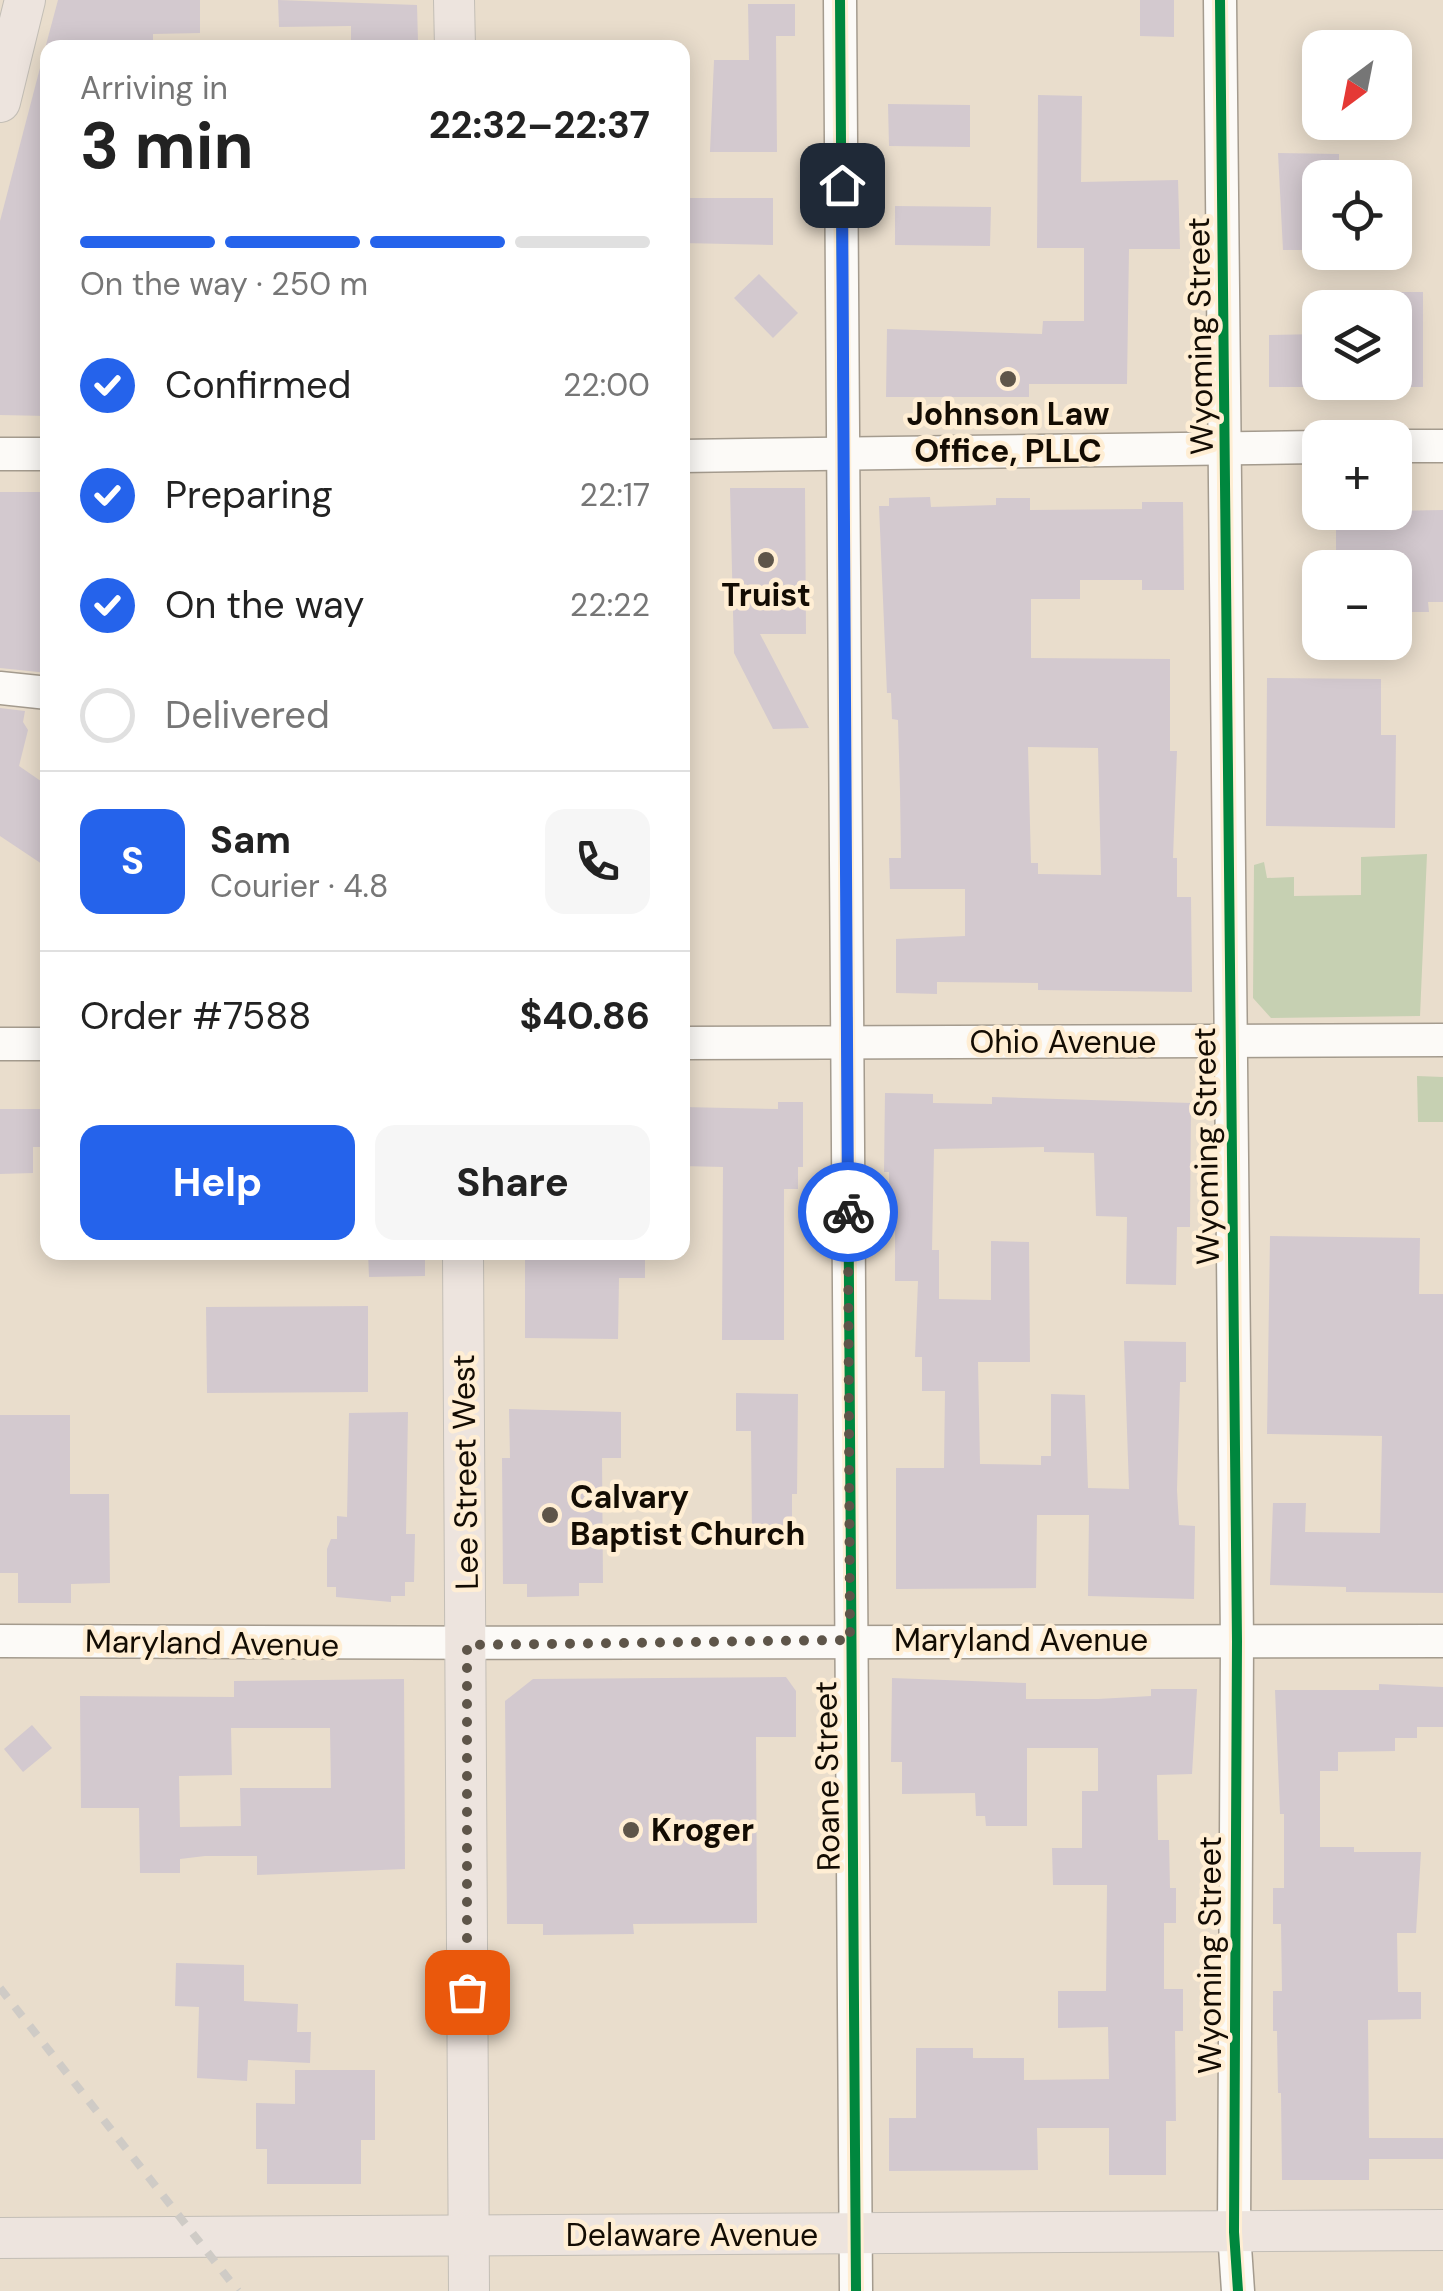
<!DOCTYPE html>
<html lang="en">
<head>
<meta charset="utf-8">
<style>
	:root { --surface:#fff; --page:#f6f6f6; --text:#222; --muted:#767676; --line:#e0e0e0; --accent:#2563eb }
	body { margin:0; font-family:"DM Sans",sans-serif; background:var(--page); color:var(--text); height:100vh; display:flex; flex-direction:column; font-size:38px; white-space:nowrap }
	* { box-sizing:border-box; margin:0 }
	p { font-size:32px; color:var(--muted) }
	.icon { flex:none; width:55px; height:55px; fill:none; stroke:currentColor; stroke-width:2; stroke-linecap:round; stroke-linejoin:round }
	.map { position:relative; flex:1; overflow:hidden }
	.panel { position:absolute; left:40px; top:40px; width:650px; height:1220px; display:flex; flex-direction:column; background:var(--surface); border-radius:20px; box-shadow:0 5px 25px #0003 }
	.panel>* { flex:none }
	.needle { width:65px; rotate:212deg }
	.tools { position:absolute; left:1302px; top:30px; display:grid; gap:20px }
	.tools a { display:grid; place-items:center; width:110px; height:110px; border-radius:20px; background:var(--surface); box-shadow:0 5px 25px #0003; font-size:50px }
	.pin { position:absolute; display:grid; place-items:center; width:85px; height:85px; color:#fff; margin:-42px; border-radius:20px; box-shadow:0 5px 15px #0006 }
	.courier { position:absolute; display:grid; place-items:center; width:100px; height:100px; margin:-50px; border:8px solid #2563eb; border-radius:50%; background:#fff; color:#222; box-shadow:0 2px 12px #0007 }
	.headline em { font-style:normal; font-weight:700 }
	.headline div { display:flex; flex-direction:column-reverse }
	.headline { display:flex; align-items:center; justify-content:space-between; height:170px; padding:0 40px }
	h1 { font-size:65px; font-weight:700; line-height:75px }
	.bar { display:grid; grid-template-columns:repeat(4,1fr); gap:15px 10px; align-content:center; height:120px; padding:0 40px }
	.bar i { height:12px; border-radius:8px; background:var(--line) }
	.bar .current { background:var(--accent) }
	.bar p { grid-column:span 4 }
	.line { display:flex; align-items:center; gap:25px; padding:0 40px; border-top:2px solid var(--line) }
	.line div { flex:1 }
	.round { display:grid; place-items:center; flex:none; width:105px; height:105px; border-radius:20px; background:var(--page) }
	ol { padding:0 40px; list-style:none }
	li { display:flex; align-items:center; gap:30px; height:110px }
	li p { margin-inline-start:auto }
	li .icon { padding:10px; border-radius:50%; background:var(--accent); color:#fff; stroke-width:4 }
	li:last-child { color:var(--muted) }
	li i { width:55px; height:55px; border:5px solid var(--line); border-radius:50% }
	.cta { display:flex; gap:20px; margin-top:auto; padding:20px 40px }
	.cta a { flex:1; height:115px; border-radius:20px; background:var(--accent); color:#fff; font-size:40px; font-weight:700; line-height:115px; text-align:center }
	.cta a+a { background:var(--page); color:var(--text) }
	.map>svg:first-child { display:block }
	.green { fill:#c6d0b2 }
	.building { fill:#d3c9cf; fill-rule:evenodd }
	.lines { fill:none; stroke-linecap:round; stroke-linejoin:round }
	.minor-casing { stroke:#a49b8e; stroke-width:35 }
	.major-casing { stroke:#c3beb6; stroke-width:42 }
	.minor { stroke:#fcfaf7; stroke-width:32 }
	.major { stroke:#ede4de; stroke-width:40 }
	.rail { stroke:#cfcbc6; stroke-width:8; stroke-dasharray:12 12; stroke-linecap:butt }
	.cycleway-casing { stroke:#ffeed4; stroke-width:16 }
	.cycleway { stroke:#00873e; stroke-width:10 }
	.done { stroke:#5e5549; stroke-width:10; stroke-dasharray:0 18 }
	.route { stroke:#2563eb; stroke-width:12 }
	.poi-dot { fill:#5e5549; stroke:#ffeed4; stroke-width:4 }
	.labels { text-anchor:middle; stroke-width:9; stroke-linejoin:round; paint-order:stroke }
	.street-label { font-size:32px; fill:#130c03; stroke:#ffeed4 }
	.poi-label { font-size:32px; font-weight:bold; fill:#130c03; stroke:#ffeed4 }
</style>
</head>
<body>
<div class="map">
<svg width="1443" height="2291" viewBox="0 0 1443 2291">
	<rect width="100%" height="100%" fill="#e9ddcc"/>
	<g class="green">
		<polygon points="1427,854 1420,1016 1271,1018 1253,998 1254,865 1264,862 1267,878 1294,877 1294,896 1361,895 1361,857"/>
		<polygon points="1417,1076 1443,1077 1443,1122 1418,1122"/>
	</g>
	<g class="building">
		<polygon points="58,0 200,0 200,33 153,34 153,44 46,45"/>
		<polygon points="278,0 417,5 418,42 351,41 351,26 279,27"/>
		<polygon points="1140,0 1174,0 1174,37 1140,36"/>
		<polygon points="748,4 795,4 795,36 776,36 777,152 710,152 714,60 749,60"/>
		<polygon points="40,68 48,69 48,416 0,415 0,221"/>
		<polygon points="1038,95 1082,96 1081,182 1178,180 1180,249 1129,249 1127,384 1029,384 1029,397 886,397 887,329 1042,334 1043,321 1084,321 1084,248 1037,248"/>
		<polygon points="888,104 970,105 970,147 889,146"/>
		<polygon points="1278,153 1339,154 1339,178 1320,178 1320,250 1283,250"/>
		<polygon points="682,198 773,198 773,245 682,243"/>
		<polygon points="895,206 991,207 990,246 895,245"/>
		<polygon points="759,274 798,313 773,338 734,298"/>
		<rect x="1395" y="292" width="28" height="95"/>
		<polygon points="1320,334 1320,387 1269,387 1269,335"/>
		<polygon points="730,488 805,488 806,634 760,634 809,728 773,729 734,653"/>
		<polygon points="0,492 48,492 48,673 0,668"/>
		<path d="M930,497L931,507L996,505V498H1030V510L1142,509V502H1183L1184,590H1142V580H1080V599H1031V658L1170,659V751H1177L1173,858H1177V897H1191L1192,992L1038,990V983L937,982V994L896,993V939L965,936V889H890L889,858H901L900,791L898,720L892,719L891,693H887L879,506H889V498ZM1028,747L1098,748L1101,875L1038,874V863H1031Z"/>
		<polygon points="1443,510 1443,602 1428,602 1429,612 1395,612 1395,568 1336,568 1336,512"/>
		<polygon points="1267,678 1381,679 1381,735 1396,735 1395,828 1266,826"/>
		<polygon points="0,708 25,711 23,722 28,730 19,766 48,786 48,868 0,836"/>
		<polygon points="885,1093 933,1094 933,1103 992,1104 992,1097 1191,1103 1190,1227 1177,1227 1176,1285 1126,1284 1127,1217 1096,1216 1094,1153 1044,1152 1044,1147 934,1149 932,1250 939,1250 939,1299 991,1300 991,1241 1029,1242 1030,1362 978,1362 980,1464 1041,1465 1041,1456 1051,1456 1051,1394 1085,1395 1088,1488 1129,1489 1124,1341 1186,1342 1186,1382 1180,1382 1177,1490 1179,1525 1195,1526 1194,1599 1088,1596 1089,1515 1037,1515 1036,1588 896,1589 896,1468 944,1468 945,1391 922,1391 922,1357 915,1357 918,1281 895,1281 895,1223 889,1223 889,1172 884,1172"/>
		<polygon points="778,1102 803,1102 803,1167 798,1167 798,1189 784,1189 784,1340 722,1340 723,1167 682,1166 682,1107 778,1109"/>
		<polygon points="0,1109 48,1109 48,1147 33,1147 33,1173 0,1174"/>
		<polygon points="1270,1236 1420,1238 1419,1294 1443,1294 1443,1593 1346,1592 1346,1587 1270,1585 1273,1503 1306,1503 1305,1532 1380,1533 1382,1436 1267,1434"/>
		<polygon points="368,1252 425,1252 425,1276 369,1277"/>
		<polygon points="525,1252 645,1252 645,1278 619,1278 618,1339 525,1338"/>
		<polygon points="368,1306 368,1392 207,1393 206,1307"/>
		<polygon points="736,1393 798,1394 797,1494 792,1494 792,1536 752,1536 751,1431 736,1431"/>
		<polygon points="509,1409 621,1412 621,1458 602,1458 603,1583 579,1583 579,1596 527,1597 527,1584 503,1584 502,1458 510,1458"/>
		<polygon points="408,1412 406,1534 415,1534 414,1582 405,1582 405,1596 391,1596 391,1602 336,1597 336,1587 327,1587 327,1549 331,1539 337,1539 337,1516 347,1517 349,1413"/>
		<polygon points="0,1415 70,1415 70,1494 109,1494 110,1583 71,1584 71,1603 18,1603 18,1573 0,1573"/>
		<polygon points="786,1677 796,1691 796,1737 756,1737 757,1923 633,1924 634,1934 543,1935 543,1924 507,1924 505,1701 533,1679"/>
		<polygon points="892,1678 1026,1683 1026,1699 1098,1699 1151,1696 1151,1689 1197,1689 1192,1774 1157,1775 1158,1840 1169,1840 1170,1888 1176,1888 1176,1923 1164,1923 1164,1989 1183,1989 1183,2031 1175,2031 1176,2121 1166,2121 1166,2175 1109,2175 1109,2128 1037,2128 1038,2170 889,2171 889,2118 916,2118 916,2048 973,2048 973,2058 1024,2058 1024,2080 1109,2079 1108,2027 1058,2028 1058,1991 1106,1991 1107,1885 1053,1885 1052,1848 1082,1848 1082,1791 1098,1791 1098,1748 1027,1748 1027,1826 986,1826 985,1816 976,1816 975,1793 902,1794 902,1762 891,1762"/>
		<path d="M404,1679L405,1869L257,1875V1856H205L180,1859V1873H140L139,1808H81L80,1696L234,1697V1681ZM231,1728H330L331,1788H240L241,1826L180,1827L179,1776L232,1775Z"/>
		<polygon points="1379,1684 1443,1687 1443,1727 1417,1727 1417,1738 1395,1738 1395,1751 1338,1752 1338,1771 1320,1771 1320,1847 1354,1847 1354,1852 1421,1852 1416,1933 1397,1933 1398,1992 1421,1992 1421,2019 1368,2020 1369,2138 1443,2138 1443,2159 1369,2159 1369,2180 1282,2180 1281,2093 1278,2093 1277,2031 1273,2031 1273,1991 1282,1991 1281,1924 1273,1924 1273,1888 1284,1888 1284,1814 1280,1814 1275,1690 1379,1690"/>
		<polygon points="32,1725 52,1748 23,1772 4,1749"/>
		<polygon points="176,1963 244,1965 244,2001 298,2004 297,2032 311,2032 310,2063 248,2060 247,2081 197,2078 199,2007 175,2006"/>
		<polygon points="295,2070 375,2070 375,2140 361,2140 361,2184 267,2184 267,2149 256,2149 256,2103 295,2104"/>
	</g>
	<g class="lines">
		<g class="minor-casing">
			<g id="minor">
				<polyline points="840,0 856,2291"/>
				<polyline points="1220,0 1237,1641 1234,2232 1238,2291"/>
				<polyline points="1395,446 1443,446"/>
				<polyline points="0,454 48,454"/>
				<polyline points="682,456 1320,447"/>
				<polyline points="0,688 48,693"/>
				<polyline points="682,1043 1443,1040"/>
				<polyline points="0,1044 48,1044"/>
				<path d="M0,1641C481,1645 962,1641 1443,1641"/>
			</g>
		</g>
		<g class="major-casing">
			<g id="major">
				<polyline points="454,0 455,48"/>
				<polyline points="0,102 25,0"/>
				<polyline points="463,1252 469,2291"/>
				<polyline points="0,2238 1443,2230"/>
			</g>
		</g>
		<use href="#minor" class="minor"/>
		<use href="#major" class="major"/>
		<polyline class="rail" points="0,1988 238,2291"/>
		<g class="cycleway-casing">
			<g id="cycleway">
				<polyline points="840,0 856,2291"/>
				<polyline points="1220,0 1237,1641 1234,2232 1238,2291"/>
			</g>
		</g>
		<use href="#cycleway" class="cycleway"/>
	</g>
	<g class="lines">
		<polyline class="done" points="467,1992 467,1645 850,1640 848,1212"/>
		<polyline class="route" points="842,185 848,1212"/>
	</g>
	<g class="poi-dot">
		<circle cx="1008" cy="379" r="10"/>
		<circle cx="766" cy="560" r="10"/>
		<circle cx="550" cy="1515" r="10"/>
		<circle cx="631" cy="1830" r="10"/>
	</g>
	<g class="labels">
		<g class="street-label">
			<text transform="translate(1200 336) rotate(-91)" y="11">Wyoming Street</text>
			<text x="1063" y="1053">Ohio Avenue</text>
			<text transform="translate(1206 1146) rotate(-91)" y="11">Wyoming Street</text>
			<text transform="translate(465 1472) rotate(-91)" y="11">Lee Street West</text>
			<text x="1021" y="1651">Maryland Avenue</text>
			<text transform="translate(212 1643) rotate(1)" y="11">Maryland Avenue</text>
			<text transform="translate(827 1776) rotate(-91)" y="11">Roane Street</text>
			<text transform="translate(1210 1955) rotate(-90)" y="11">Wyoming Street</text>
			<text x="692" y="2246">Delaware Avenue</text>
		</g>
		<g class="poi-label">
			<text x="1008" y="425">Johnson Law<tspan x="1008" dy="37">Office, PLLC</tspan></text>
			<text x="766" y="606">Truist</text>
			<text x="570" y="1508" text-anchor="start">Calvary<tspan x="570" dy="37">Baptist Church</tspan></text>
			<text x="651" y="1841" text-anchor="start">Kroger</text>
		</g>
	</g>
</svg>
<div class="tools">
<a><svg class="needle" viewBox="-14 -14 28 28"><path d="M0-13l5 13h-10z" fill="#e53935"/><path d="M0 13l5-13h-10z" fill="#767676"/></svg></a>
<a><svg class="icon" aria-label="locate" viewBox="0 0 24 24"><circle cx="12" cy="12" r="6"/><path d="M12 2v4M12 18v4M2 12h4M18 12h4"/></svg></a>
<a><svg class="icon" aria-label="layers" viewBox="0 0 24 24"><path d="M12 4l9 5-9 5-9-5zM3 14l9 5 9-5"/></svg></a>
<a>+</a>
<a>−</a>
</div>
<div class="pin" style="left:467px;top:1992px;background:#ea580c"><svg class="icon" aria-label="bag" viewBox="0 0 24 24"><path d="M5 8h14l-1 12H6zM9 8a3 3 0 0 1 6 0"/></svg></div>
<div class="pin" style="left:842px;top:185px;background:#1f2937"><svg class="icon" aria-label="home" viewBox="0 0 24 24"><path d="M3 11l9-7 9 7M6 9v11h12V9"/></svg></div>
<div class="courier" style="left:848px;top:1212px"><svg class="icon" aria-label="bike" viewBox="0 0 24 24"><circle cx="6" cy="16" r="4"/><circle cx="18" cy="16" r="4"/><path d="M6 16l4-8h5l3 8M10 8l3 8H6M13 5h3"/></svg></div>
<section class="panel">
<div class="headline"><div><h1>3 min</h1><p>Arriving in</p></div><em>22:32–22:37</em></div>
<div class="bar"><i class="current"></i><i class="current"></i><i class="current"></i><i></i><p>On the way · 250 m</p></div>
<ol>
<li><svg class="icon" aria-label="check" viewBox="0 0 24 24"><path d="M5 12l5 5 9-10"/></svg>Confirmed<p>22:00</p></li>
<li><svg class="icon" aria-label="check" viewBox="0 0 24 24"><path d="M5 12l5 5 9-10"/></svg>Preparing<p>22:17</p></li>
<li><svg class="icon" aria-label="check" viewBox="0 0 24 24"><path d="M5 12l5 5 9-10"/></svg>On the way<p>22:22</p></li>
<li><i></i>Delivered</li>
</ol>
<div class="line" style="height:180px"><b class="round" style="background:var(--accent);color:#fff">S</b><div><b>Sam</b><p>Courier · 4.8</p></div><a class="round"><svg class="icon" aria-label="phone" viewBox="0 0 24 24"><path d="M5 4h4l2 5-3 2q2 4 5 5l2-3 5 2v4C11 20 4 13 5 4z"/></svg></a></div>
<div class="line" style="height:130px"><div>Order #7588</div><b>$40.86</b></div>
<div class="cta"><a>Help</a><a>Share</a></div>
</section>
</div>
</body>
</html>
